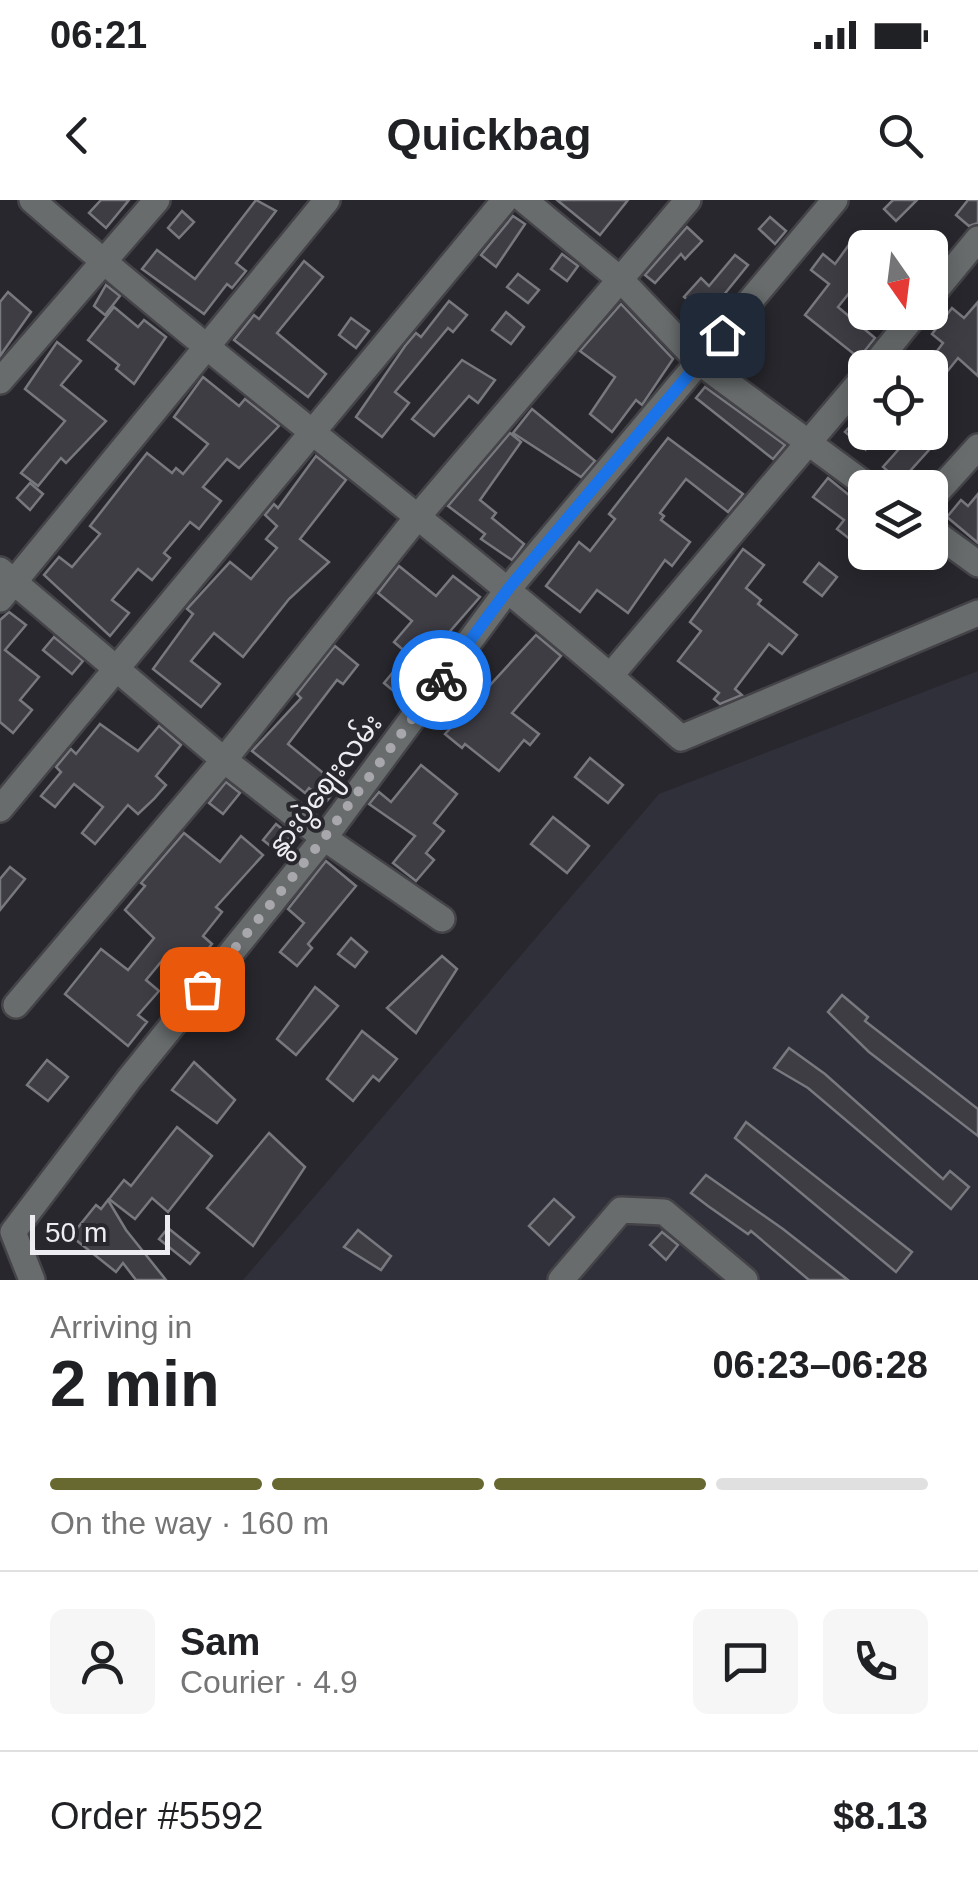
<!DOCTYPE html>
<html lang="en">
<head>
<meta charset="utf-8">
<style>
	:root { --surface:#fff; --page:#f6f6f6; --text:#202124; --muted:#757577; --line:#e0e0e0; --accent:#686831 }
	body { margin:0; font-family:Arial,"Noto Sans Myanmar",sans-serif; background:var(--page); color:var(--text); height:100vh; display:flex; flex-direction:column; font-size:38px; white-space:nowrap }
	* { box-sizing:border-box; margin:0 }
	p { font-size:32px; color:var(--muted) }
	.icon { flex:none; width:55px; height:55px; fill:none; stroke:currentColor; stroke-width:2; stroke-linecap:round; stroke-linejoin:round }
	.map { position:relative; height:1080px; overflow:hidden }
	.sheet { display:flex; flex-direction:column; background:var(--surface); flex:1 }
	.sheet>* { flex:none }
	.needle { width:65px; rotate:166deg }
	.tools { position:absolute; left:848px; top:30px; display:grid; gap:20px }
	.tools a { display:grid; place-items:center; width:100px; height:100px; border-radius:15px; background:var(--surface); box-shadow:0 5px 25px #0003; font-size:50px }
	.scale { position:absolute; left:30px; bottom:25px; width:140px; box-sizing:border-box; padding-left:10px; border:5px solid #edecf0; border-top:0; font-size:28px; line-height:35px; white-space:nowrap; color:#edecf0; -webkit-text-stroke:8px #28272d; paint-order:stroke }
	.pin { position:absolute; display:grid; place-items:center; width:85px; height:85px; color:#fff; margin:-42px; border-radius:20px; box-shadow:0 5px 15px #0006 }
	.courier { position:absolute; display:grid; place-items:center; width:100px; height:100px; margin:-50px; border:8px solid #1a73e8; border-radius:50%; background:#fff; color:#222; box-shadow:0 2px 12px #0007 }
	.overview em { font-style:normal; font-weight:700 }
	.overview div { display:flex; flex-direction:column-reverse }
	.overview { display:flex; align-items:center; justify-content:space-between; height:170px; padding:0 50px }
	h1 { font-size:65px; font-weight:700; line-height:75px }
	.bar { display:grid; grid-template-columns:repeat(4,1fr); gap:15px 10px; align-content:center; height:120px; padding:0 50px }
	.bar i { height:12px; border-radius:8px; background:var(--line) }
	.bar .on { background:var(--accent) }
	.bar p { grid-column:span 4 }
	.line { display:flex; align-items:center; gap:25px; padding:0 50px; border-top:2px solid var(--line) }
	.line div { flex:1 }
	.round { display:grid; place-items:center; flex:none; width:105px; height:105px; border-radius:15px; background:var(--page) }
	.status { display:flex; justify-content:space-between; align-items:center; height:70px; padding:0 50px; background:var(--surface); direction:ltr }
	.status svg { height:28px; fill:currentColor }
	header { display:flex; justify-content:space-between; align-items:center; height:130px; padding:0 50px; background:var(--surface); font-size:45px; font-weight:700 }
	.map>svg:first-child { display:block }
	.built { fill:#30303b }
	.building { fill:#3e3d44; stroke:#78787f; stroke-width:2.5 }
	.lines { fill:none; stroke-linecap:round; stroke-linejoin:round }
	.minor-casing { stroke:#444348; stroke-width:30 }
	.minor { stroke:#686c6c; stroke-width:25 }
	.done { stroke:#a8a7ac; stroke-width:10; stroke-dasharray:0 18 }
	.route { stroke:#1a73e8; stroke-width:12 }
	.labels { text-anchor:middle; stroke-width:8; stroke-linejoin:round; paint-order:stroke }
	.street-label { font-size:28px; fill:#edecf0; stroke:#28272d }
</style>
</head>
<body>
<div class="status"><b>06:21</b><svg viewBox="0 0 49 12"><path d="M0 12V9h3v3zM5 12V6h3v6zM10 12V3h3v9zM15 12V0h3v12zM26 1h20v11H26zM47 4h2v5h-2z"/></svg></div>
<header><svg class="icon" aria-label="back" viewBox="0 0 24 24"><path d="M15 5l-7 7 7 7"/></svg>Quickbag<svg class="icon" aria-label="search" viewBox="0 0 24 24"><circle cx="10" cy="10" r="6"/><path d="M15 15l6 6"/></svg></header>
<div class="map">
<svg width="978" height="1080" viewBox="0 0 978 1080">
	<rect width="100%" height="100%" fill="#28272d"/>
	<polygon class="built" points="978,471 978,1080 243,1080 659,594"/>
	<g class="building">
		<polygon points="101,0 129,0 106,28 89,13"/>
		<polygon points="256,0 276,11 236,63 246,71 232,88 227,84 204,114 142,69 157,50 195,79"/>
		<polygon points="557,0 628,0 600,35"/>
		<polygon points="893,0 917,0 896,21 884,9"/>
		<polygon points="968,0 978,0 978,23 969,26 956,15"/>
		<polygon points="182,11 194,22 179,38 168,28"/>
		<polygon points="513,16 525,24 496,67 481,55"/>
		<polygon points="770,17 786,31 775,44 759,29"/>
		<polygon points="687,27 702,41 685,59 681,54 655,83 645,75"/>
		<polygon points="856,35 865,42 865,59 851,79 857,83 838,107 875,138 859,158 805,115 829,84 811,70 823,54 835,64"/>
		<polygon points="562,54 578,66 567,81 551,69"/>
		<polygon points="735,55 748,65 706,117 684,97 701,78 709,86"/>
		<polygon points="304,61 323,77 277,133 326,174 308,197 234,140 254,115 259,119"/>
		<polygon points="518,74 539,90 528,103 507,87"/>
		<polygon points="106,85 120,96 105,115 94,106"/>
		<polygon points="8,92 31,112 0,156 0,102"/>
		<polygon points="449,101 467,115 453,132 448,128 395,192 409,203 382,237 356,217 405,146 416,133 421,137"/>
		<polygon points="978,102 978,176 958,158 942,178 926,166 943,143 932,134 952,108 964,118"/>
		<polygon points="621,104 673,159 642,205 636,200 612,232 590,214 615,177 580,151"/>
		<polygon points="114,107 138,127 144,120 166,137 134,184 116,169 119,165 88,140"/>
		<polygon points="506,112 524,127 511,144 492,130"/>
		<polygon points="351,118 369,131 356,148 339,135"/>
		<polygon points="57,142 81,161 61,185 106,221 66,263 61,258 38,286 21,273 65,221 25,189"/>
		<polygon points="462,160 495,180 478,203 469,196 434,236 412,219"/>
		<polygon points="203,177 239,206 245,199 279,226 239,268 227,259 203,287 221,301 199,329 190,322 164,353 170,358 152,380 138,369 112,400 129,413 110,436 44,375 59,357 72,367 100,334 90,326 147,253 172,273 176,268 183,274 208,244 174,217"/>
		<polygon points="705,187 785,245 773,259 696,198"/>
		<polygon points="532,209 595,261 581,277 513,233"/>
		<polygon points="865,210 865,249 845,232"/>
		<polygon points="896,232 930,232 938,240 900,282 883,267 906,241"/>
		<polygon points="510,233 521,242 480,300 496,313 492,318 524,344 512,360 481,339 485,334 448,306"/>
		<polygon points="668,238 743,294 728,312 686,279 660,313 664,316 661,320 690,342 672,366 665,360 628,413 597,390 580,412 546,386 579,342 590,351 615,319 609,314"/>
		<polygon points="316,256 346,280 300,339 329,362 289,399 243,457 214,433 191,461 220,484 201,507 153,469 193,414 187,409 230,362 251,379 277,348 266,339 277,326 265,315 274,304 278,308"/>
		<polygon points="828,278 865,308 865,351 837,329 844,320 813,297"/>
		<polygon points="30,283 43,294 30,310 17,298"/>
		<polygon points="978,294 978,343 947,317 961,300 968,306"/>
		<polygon points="743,349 764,365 746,388 761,400 758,404 797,435 782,454 769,444 735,489 742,495 720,504 714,499 719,493 678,461 701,431 690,422"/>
		<polygon points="819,363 837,377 822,396 804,382"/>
		<polygon points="399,366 436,396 453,376 480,397 396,493 384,483 408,454 394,442 412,421 378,393"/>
		<polygon points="9,412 26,425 5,450 39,477 20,500 32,510 13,533 0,522 0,420"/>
		<polygon points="536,435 561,456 512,513 539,534 530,545 524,540 499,571 465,544 462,548 445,534"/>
		<polygon points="54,437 83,461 72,474 43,450"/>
		<polygon points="335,446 358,465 343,484 337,480 288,544 339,586 326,602 309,588 305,593 252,551 301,498 297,494"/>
		<polygon points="100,524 138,551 159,526 181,545 156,576 166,585 154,599 138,614 128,605 95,644 82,633 103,607 74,584 55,607 41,596 61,572 56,567 71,549 76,554"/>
		<polygon points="590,558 623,585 608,603 575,577"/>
		<polygon points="421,565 457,594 434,623 444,631 426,653 434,660 416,681 393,663 415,636 369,604 379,592 391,602"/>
		<polygon points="226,582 240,593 223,614 209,603"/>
		<polygon points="553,617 589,646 567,673 531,644"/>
		<polygon points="276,624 291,636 278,652 263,640"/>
		<polygon points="184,633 220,662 241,636 263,655 216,707 222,712 203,736 212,744 191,769 170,751 146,780 159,791 138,815 147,822 128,846 65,794 101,749 128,770 154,738 125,710 145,686 141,683"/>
		<polygon points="326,661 356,686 308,744 312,748 297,766 280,752 304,723 288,709"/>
		<polygon points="10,667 25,679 0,710 0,679"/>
		<polygon points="351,738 367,752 355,767 338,754"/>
		<polygon points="442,756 457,769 416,833 387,808"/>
		<polygon points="315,787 338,806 296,855 277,839"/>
		<polygon points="842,795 868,817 865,821 978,909 978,936 869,852 828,812"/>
		<polygon points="362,831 397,859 379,881 373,876 353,901 327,879"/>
		<polygon points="789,848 825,874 943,979 950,971 969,987 951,1009 808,888 774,868"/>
		<polygon points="47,860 68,877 48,901 27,885"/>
		<polygon points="194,862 235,900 217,923 172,890"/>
		<polygon points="746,922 912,1052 896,1072 735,938"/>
		<polygon points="177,927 212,956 168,1012 152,998 135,1019 109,999 124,980 131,986"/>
		<polygon points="269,933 305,967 253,1046 207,1008"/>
		<polygon points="706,975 783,1029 848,1080 809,1080 751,1031 748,1034 708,1006 691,993"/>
		<polygon points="554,999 574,1017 549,1045 529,1026"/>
		<polygon points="108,1000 126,1030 166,1080 136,1080 123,1063 116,1072 71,1036 96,1005 101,1009"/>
		<polygon points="168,1028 199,1053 190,1064 159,1039"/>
		<polygon points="358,1030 391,1056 381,1070 344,1047"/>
		<polygon points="662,1032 678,1045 666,1060 650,1045"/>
	</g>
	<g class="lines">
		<g class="minor-casing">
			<g id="minor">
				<path d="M32,0C244,185 471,351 681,538L978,413"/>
				<polyline points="524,0 622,81 699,162 870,288"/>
				<polyline points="930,97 978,39"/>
				<polyline points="872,168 917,112"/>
				<polyline points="0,181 157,0"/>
				<polyline points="930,300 978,247"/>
				<polyline points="930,329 978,364"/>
				<polyline points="0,370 224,560 324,638 442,719"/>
				<polyline points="0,399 327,0"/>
				<polyline points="611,475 865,176"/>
				<polyline points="0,609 505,0"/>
				<polyline points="16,805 224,560 419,315 688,0"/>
				<polyline points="32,1080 13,1032 129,879 324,638 509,388 835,0"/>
				<polyline points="561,1080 621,1010 664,1012 745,1080"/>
			</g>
		</g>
		<use href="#minor" class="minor"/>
	</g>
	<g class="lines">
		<polyline class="done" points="202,789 324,638 441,480"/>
		<polyline class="route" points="441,480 509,388 722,135"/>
	</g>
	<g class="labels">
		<g class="street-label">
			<text transform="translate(324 585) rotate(-53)" y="10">နွားပွဲဈေးလမ်း</text>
		</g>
	</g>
</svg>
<div class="tools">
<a><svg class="needle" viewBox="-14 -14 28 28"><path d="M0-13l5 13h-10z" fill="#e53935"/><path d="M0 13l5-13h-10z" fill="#757577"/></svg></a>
<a><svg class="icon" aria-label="locate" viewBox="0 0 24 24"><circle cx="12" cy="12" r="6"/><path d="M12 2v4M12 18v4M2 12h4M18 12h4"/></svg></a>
<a><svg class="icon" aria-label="layers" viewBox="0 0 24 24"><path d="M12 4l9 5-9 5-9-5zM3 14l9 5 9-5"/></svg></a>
</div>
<div class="scale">50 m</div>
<div class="pin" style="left:202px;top:789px;background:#ea580c"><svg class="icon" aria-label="bag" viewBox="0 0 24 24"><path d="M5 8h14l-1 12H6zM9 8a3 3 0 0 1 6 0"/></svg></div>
<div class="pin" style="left:722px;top:135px;background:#1f2937"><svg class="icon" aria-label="home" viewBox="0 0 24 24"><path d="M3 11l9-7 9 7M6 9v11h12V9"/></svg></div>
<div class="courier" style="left:441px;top:480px"><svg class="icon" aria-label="bike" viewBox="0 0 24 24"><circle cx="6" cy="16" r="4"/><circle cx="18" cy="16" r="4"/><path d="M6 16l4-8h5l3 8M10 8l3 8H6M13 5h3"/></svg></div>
</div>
<section class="sheet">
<div class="overview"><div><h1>2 min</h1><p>Arriving in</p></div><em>06:23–06:28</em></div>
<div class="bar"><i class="on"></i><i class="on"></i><i class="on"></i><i></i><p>On the way · 160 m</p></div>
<div class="line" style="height:180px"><a class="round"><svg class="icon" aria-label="person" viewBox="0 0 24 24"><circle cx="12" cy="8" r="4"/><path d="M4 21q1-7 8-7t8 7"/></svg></a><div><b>Sam</b><p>Courier · 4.9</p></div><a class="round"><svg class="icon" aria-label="chat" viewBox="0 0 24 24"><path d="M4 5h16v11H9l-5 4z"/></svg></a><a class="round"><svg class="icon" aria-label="phone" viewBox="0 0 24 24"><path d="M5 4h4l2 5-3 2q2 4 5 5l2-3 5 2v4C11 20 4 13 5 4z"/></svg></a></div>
<div class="line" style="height:130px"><div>Order #5592</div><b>$8.13</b></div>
</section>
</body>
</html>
